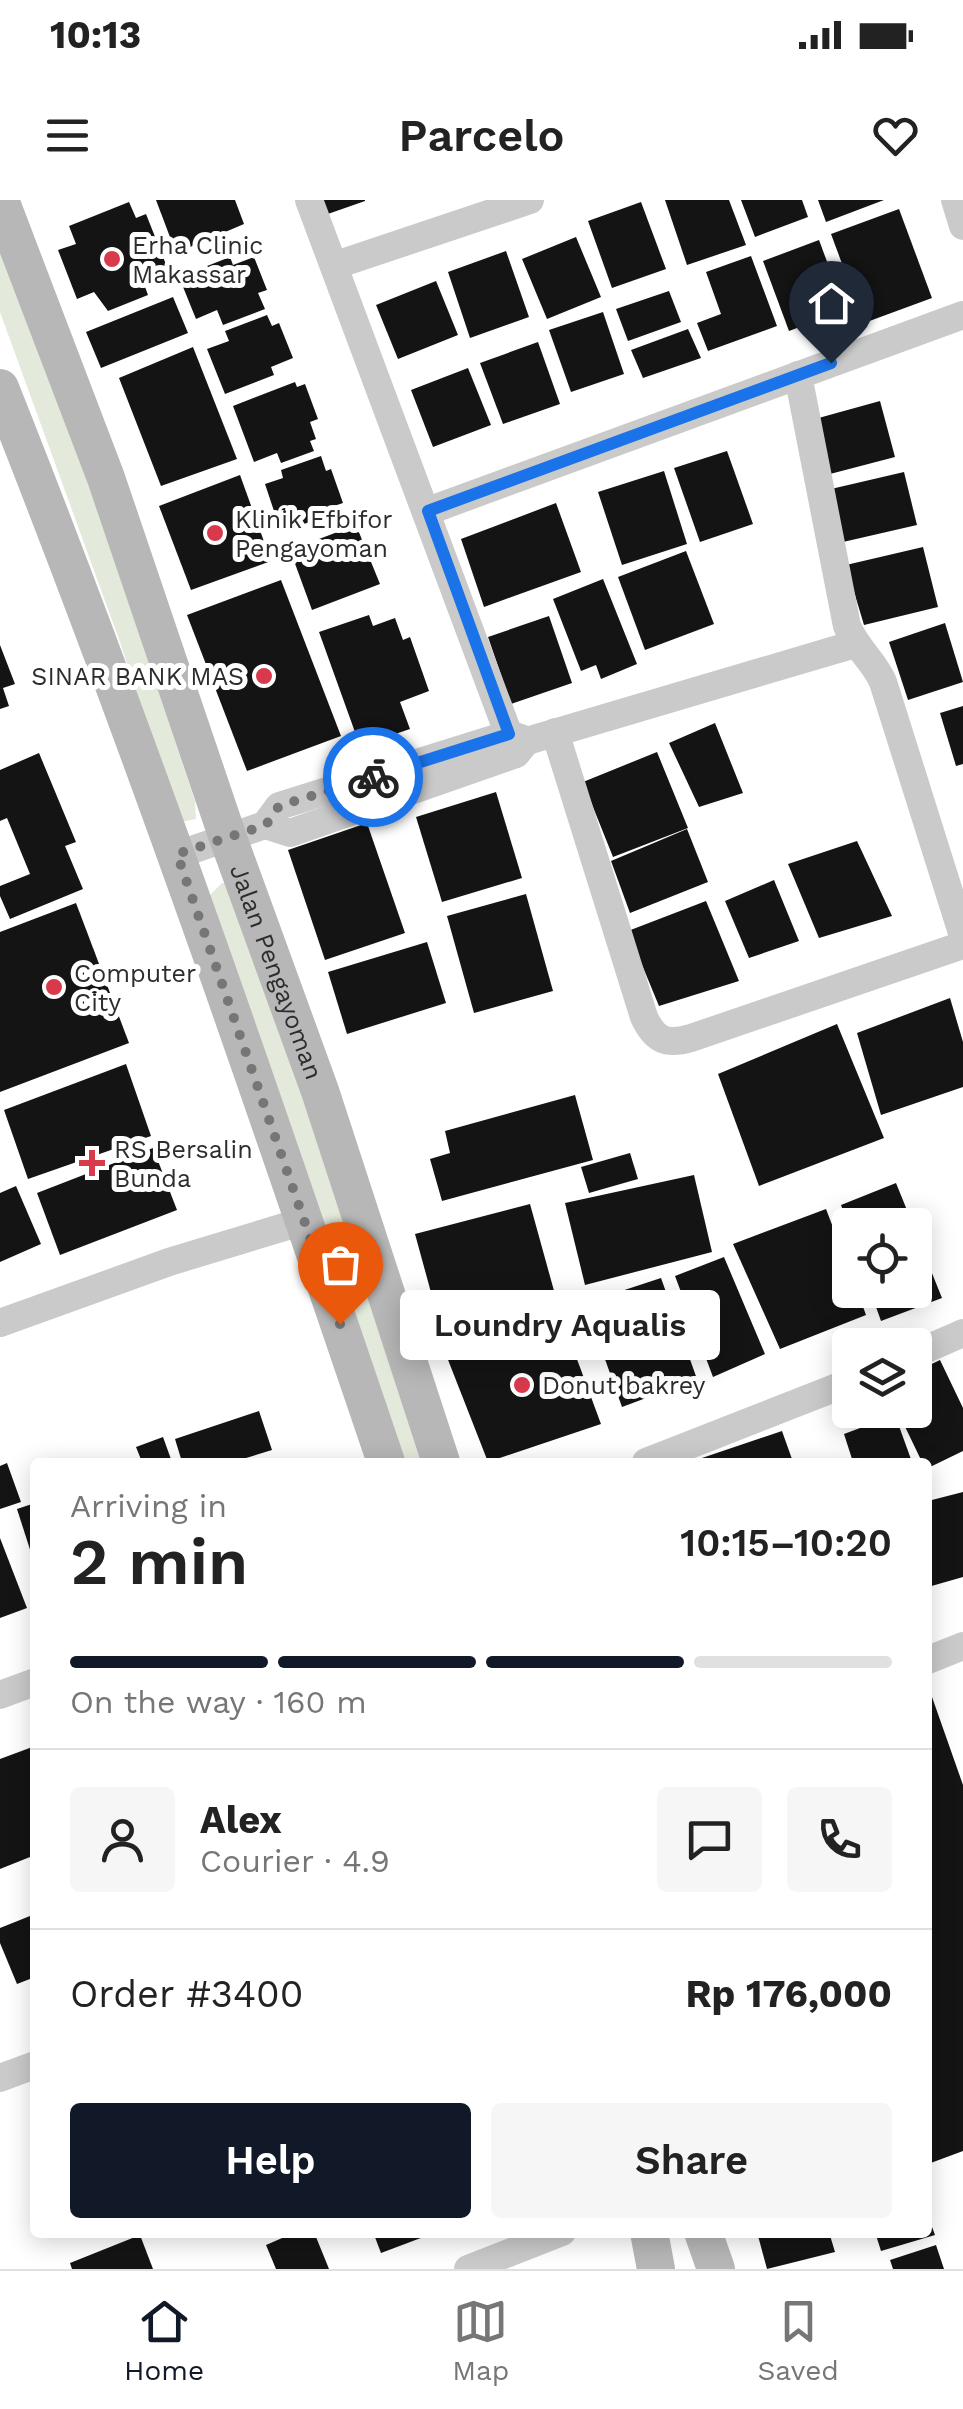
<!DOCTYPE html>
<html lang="en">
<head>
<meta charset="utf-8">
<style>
	:root { --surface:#fff; --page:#f6f6f6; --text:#222; --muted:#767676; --line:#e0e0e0; --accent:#111827 }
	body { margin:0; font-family:"Work Sans",sans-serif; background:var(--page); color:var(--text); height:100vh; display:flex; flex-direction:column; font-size:38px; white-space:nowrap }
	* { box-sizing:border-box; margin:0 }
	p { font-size:32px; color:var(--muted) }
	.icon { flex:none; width:55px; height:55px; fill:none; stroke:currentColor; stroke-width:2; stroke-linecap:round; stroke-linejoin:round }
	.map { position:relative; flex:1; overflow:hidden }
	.panel { position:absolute; left:30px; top:1258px; width:902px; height:780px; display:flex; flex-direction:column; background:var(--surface); border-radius:10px; box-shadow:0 5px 25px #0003 }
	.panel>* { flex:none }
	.tools { position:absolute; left:832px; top:1008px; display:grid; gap:20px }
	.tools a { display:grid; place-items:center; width:100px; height:100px; border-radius:10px; background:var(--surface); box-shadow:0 5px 25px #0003; font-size:50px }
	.pin { position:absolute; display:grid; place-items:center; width:85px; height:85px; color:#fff; margin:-102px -42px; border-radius:50% 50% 50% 0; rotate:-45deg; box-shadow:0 0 10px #0007 }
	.pin .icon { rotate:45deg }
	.courier { position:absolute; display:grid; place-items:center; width:100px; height:100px; margin:-50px; border:8px solid #1a73e8; border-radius:50%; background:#fff; color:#222; box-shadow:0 2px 12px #0007 }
	.bubble { position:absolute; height:70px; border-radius:10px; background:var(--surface); box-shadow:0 5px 25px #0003; font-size:32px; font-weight:600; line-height:70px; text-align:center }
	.summary em { font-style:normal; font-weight:600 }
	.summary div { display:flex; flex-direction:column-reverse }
	.summary { display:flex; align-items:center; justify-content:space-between; height:170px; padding:0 40px }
	h1 { font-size:65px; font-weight:600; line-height:75px }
	.bar { display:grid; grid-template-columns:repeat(4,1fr); gap:15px 10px; align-content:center; height:120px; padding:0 40px }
	.bar i { height:12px; border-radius:8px; background:var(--line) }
	.bar .selected { background:var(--accent) }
	.bar p { grid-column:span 4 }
	.line { display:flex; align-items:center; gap:25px; padding:0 40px; border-top:2px solid var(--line) }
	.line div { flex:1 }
	.round { display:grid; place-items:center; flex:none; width:105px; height:105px; border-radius:10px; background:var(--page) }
	.primary-button { display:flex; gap:20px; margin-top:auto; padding:20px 40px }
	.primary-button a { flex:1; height:115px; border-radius:10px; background:var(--accent); color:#fff; font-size:40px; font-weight:600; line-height:115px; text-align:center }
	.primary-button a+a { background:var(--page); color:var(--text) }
	.status { display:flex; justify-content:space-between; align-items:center; height:70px; padding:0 50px; background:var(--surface); direction:ltr }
	.status svg { height:28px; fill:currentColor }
	header { display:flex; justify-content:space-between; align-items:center; height:130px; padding:0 40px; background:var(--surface); font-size:45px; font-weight:600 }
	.tab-bar { display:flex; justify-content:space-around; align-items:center; height:140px; border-top:2px solid var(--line); background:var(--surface); font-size:28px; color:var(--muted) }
	.tab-bar a { display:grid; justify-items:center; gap:5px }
	.tab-bar .selected { color:var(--accent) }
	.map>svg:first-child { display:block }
	.green { fill:#e3e9db }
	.building { fill:#141414 }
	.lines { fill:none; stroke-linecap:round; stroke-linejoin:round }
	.street { stroke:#cacaca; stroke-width:28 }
	.secondary { stroke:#b7b7b7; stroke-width:38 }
	.done { stroke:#767676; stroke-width:10; stroke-dasharray:0 18 }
	.route { stroke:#1a73e8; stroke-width:12 }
	.poi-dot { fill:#d83a4c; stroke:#fff; stroke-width:4 }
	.labels { text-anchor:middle; stroke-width:10; stroke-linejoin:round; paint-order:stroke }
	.poi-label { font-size:25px; fill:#2d2d2d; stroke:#fff; text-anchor:start }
	.street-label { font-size:25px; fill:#2d2d2d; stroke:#fff }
</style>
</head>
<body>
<div class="status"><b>10:13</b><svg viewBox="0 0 49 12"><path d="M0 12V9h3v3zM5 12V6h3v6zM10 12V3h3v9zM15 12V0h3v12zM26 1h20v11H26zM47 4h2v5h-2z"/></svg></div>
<header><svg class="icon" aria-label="menu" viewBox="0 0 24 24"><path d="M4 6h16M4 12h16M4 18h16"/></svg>Parcelo<svg class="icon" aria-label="heart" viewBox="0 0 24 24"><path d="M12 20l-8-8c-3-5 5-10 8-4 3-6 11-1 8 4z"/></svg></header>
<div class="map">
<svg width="963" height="2069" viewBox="0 0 963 2069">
	<rect width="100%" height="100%" fill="#fff"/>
	<g class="green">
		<polygon points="0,45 81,261 195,601 196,619 181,622 172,602 120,442 0,112"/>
		<polygon points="222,683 232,683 428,1262 402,1262 209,696"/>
	</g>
	<g class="building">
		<polygon points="156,0 235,0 244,24 176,53"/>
		<polygon points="320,0 365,0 365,1 325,15"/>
		<polygon points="665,0 729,0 746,45 687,65"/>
		<polygon points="741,0 802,0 808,17 755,37"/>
		<polygon points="818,0 884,0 826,22"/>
		<polygon points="129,2 136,18 146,14 167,67 156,71 159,79 144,84 148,95 108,111 94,92 77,99 58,50 76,44 69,26"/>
		<polygon points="641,2 666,69 612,88 588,21"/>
		<polygon points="899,9 932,98 864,123 831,34"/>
		<polygon points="576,37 601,97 547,119 522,59"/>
		<polygon points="819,40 845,110 789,131 763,61"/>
		<polygon points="506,51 529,117 470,138 448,72"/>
		<polygon points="751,56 777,126 708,151 697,123 721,114 706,72"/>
		<polygon points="230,57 233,65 254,57 267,90 258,93 265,109 223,125 217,110 196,119 179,77"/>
		<polygon points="436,81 458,135 398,159 376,105"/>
		<polygon points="669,91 681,122 628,141 616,109"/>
		<polygon points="173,97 188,133 101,168 86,132"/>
		<polygon points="603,112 624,174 571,192 549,130"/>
		<polygon points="267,115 272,126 279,123 293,158 271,167 274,175 225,194 207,149 229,141 225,131"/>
		<polygon points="688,129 701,158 643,178 631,150"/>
		<polygon points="538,142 560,204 503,224 480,163"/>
		<polygon points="193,147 237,259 161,286 119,178"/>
		<polygon points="468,168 491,225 433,247 411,190"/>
		<polygon points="295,182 297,187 305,184 318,219 310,222 316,239 310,241 314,251 281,263 277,253 254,262 233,206"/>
		<polygon points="880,201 895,257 830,274 815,219"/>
		<polygon points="727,251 753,324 700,342 674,268"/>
		<polygon points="321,256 326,271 331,269 343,303 322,310 324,317 281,332 265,284 283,278 281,270"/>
		<polygon points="664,271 687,344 622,365 598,292"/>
		<polygon points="904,272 917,325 843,342 831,289"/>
		<polygon points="240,275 271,361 191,390 159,306"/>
		<polygon points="556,303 581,372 484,407 461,339"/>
		<polygon points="356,325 380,384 312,410 290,350"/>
		<polygon points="923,347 938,407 864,425 846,365"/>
		<polygon points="686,351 714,424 645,450 618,377"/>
		<polygon points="603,379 637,464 601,479 596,465 581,471 553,399"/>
		<polygon points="281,380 341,536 247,571 187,415"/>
		<polygon points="369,415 373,426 395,418 403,440 410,437 429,491 400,502 410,529 360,546 319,432"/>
		<polygon points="549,416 572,483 511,504 488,437"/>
		<polygon points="945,423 963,482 908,500 889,442"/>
		<polygon points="0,445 15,484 3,488 9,506 0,509"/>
		<polygon points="963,506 963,564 956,566 940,513"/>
		<polygon points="715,523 743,593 699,607 669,543"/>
		<polygon points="657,552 688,628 613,657 583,582"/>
		<polygon points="39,553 76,642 65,646 83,689 10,719 0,696 0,686 30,674 7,618 0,621 0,570"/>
		<polygon points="496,592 522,678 442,702 416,617"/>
		<polygon points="367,623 405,733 325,760 288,650"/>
		<polygon points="687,629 708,682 630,713 611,661"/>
		<polygon points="857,641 892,716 819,738 788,664"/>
		<polygon points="774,680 799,741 749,758 725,701"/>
		<polygon points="526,694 553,791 474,813 447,716"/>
		<polygon points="706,701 739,781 659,806 628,731"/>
		<polygon points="76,703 129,843 0,892 0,732"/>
		<polygon points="427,742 446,803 347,834 328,772"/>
		<polygon points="950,798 963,842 963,887 881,915 857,833"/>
		<polygon points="837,824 884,938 759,986 718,874"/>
		<polygon points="126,864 151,936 28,979 4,910"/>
		<polygon points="575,895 593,960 442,1001 430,959 450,953 445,931"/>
		<polygon points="153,948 177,1010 60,1055 37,993"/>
		<polygon points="630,953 638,979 589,993 581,967"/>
		<polygon points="694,975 712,1052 585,1085 565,1003"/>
		<polygon points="896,983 913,1025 848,1025 841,1005"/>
		<polygon points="16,986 41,1044 0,1062 0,993"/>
		<polygon points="530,1004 556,1098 441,1129 415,1034"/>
		<polygon points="826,1009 850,1072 850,1090 857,1090 866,1115 780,1149 733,1044"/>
		<polygon points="915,1031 942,1098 881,1121 870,1090 915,1090"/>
		<polygon points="724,1057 765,1154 713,1177 675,1076"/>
		<polygon points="661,1078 697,1179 622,1207 585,1103"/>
		<polygon points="558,1108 601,1224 488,1262 443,1147"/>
		<polygon points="940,1160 963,1208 963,1251 928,1268 928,1262 922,1262 897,1210 915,1210 915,1172"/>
		<polygon points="259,1211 272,1250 233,1262 182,1262 175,1239"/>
		<polygon points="895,1215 912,1262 853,1262 844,1234"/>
		<polygon points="782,1231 793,1262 703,1262 702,1258"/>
		<polygon points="163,1237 172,1262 142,1262 136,1247"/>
		<polygon points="7,1263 21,1302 0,1309 0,1266"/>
		<polygon points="963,1292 963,1377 928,1387 928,1301"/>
		<polygon points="35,1303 35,1362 34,1362 17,1309"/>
		<polygon points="0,1338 27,1408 0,1418"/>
		<polygon points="932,1497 963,1585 963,1951 928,1964 928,1498"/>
		<polygon points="35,1546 35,1655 0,1669 0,1559"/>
		<polygon points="35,1714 35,1777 17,1784 0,1743 0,1728"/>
		<polygon points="928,2016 935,2035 881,2051 875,2032 928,2032"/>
		<polygon points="296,2032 314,2032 329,2069 276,2069 266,2045"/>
		<polygon points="373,2032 434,2032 434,2033 381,2053"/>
		<polygon points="757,2032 829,2032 835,2052 767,2069"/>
		<polygon points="140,2035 153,2069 72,2069 70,2063"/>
		<polygon points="936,2045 944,2069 893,2069 890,2060"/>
	</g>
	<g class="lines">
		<g class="street">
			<polyline points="309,0 516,554"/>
			<polyline points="955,0 963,26"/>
			<polyline points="336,65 530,0"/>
			<path d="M798,175L847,426C858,451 874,461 883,482L963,736"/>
			<polyline points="428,311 963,115"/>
			<path d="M555,532L644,817C655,841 667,845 691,838L963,745"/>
			<polyline points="265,625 290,633 516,554 527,541 855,444"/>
			<polyline points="177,655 265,625 279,606 509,534 526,540"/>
			<polyline points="0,1123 169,1062 304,1021"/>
			<polyline points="915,1154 963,1133"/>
			<polyline points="646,1262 850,1182"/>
			<polyline points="928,1460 963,1446"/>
			<polyline points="0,1495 35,1482"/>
			<polyline points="0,1878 35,1865"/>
			<polyline points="468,2069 562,2032"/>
		</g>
		<g class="secondary">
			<path id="s1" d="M0,0L106,278L228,638L320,891L441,1262"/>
			<path d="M0,188C141,542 264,902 386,1262"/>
			<polyline points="649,2032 656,2069"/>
			<polyline points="703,2032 716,2069"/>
		</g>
	</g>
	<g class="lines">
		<polyline class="done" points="340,1124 177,654 266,625 279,606 373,577"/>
		<polyline class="route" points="373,577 509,534 428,311 831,163"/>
	</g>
	<g class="poi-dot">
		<circle cx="112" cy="59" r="10"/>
		<circle cx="215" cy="333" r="10"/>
		<circle cx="264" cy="476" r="10"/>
		<circle cx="54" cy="787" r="10"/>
		<path d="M87 948h10v10h10v10h-10v10h-10v-10h-10v-10h10z"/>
		<circle cx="522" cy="1185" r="10"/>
	</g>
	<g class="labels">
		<g class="poi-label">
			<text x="132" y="54">Erha Clinic<tspan x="132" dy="29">Makassar</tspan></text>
			<text x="235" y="328">Klinik Efbifor<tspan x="235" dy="29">Pengayoman</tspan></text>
			<text x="244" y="485" text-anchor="end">SINAR BANK MAS</text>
			<text x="74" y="782">Computer<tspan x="74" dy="29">City</tspan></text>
			<text x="114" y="958">RS Bersalin<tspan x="114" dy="29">Bunda</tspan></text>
			<text x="542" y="1194">Donut bakrey</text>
		</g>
		<g class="street-label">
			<text dy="9" stroke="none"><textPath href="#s1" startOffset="820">Jalan Pengayoman</textPath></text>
		</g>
	</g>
</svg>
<div class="tools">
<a><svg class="icon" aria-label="locate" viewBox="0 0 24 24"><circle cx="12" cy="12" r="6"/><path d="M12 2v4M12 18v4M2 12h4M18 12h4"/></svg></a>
<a><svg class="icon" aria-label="layers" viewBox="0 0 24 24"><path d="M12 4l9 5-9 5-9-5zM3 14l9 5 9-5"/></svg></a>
</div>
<div class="pin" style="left:340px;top:1124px;background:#ea580c"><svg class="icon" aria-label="bag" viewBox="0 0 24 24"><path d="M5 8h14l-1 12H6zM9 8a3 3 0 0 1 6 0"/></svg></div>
<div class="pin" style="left:831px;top:163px;background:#1f2937"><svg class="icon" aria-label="home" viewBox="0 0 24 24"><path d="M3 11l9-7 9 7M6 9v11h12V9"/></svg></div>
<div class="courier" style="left:373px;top:577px"><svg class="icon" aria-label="bike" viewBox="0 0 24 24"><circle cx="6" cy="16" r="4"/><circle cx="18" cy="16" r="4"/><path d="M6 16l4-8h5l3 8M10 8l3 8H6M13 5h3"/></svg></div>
<div class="bubble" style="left:400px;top:1090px;width:320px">Loundry Aqualis</div>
<section class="panel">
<div class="summary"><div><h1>2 min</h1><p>Arriving in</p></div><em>10:15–10:20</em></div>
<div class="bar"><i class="selected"></i><i class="selected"></i><i class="selected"></i><i></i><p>On the way · 160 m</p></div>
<div class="line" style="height:180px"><a class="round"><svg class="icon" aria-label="person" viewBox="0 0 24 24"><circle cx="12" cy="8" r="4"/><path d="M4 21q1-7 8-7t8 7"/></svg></a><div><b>Alex</b><p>Courier · 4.9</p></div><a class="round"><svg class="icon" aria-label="chat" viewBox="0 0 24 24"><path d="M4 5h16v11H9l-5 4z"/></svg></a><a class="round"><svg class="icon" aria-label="phone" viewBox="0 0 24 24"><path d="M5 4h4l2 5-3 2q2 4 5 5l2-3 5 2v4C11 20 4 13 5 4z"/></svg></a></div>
<div class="line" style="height:130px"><div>Order #3400</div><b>Rp 176,000</b></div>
<div class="primary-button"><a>Help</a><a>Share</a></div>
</section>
</div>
<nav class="tab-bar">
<a class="selected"><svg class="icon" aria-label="home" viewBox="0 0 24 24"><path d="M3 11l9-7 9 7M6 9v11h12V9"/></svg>Home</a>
<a><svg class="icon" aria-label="map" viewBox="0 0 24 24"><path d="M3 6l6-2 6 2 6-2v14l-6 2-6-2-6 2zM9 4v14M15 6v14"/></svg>Map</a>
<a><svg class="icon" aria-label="saved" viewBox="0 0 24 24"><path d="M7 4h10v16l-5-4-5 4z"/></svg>Saved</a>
</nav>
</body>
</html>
